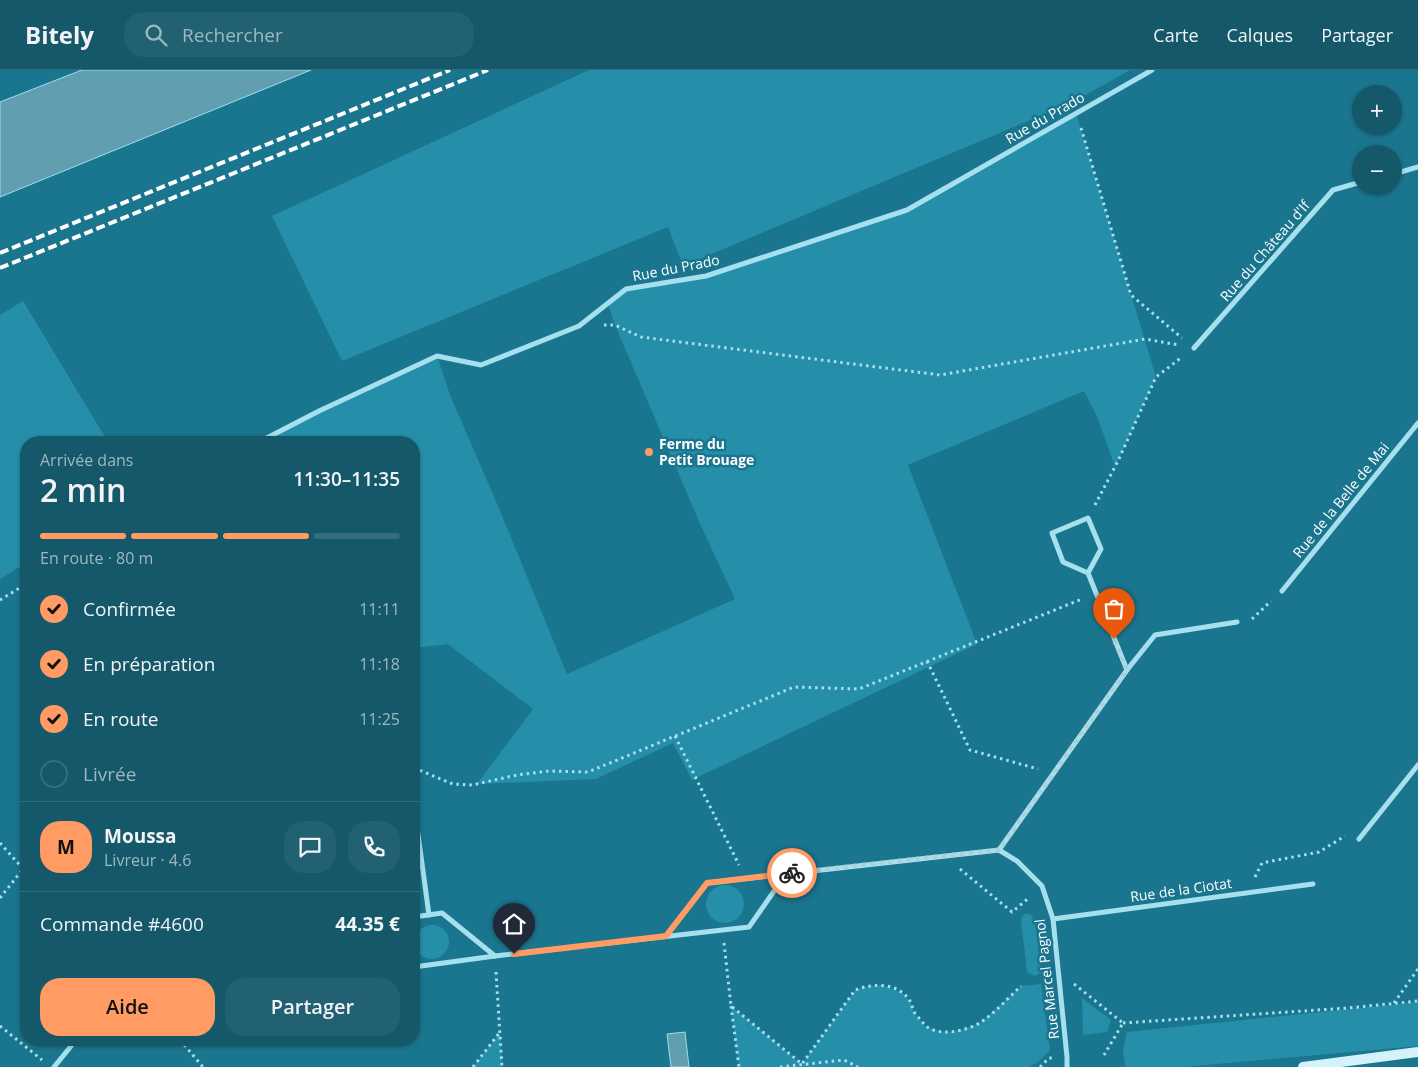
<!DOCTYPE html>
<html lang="fr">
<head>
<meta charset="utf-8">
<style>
	:root { --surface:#14586a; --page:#216172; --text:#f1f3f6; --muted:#9db8c1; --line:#336e7e; --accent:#ff9b63 }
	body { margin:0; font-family:"Open Sans",sans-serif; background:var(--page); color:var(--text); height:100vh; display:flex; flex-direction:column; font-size:19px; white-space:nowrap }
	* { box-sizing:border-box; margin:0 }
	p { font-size:16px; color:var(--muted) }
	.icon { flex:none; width:28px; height:28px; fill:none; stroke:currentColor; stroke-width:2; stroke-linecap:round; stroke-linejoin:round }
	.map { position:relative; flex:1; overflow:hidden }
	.drawer { position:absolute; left:20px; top:366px; width:400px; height:610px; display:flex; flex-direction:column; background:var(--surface); border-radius:20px; box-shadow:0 1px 4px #0004 }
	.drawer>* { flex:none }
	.controls { position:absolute; left:1352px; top:15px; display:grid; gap:10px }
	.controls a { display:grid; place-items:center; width:50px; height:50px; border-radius:50%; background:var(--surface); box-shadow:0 1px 4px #0004; font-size:25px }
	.pin { position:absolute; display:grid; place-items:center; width:42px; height:42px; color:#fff; margin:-51px -21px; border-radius:50% 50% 50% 0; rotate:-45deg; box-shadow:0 0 5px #0007 }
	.pin .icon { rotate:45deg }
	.courier { position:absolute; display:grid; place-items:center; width:50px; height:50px; margin:-25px; border:4px solid #ff9b63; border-radius:50%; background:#fff; color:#222; box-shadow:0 1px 6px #0007 }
	.summary em { font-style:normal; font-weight:600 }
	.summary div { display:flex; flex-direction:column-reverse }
	.summary { display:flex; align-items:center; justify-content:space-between; height:85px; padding:0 20px }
	h1 { font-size:32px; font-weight:600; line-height:38px }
	.bar { display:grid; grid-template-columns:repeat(4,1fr); gap:8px 5px; align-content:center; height:60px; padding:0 20px }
	.bar i { height:6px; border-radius:4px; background:var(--line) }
	.bar .selected { background:var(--accent) }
	.bar p { grid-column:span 4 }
	.line { display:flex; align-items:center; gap:12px; padding:0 20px; border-top:1px solid var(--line) }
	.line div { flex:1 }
	.round { display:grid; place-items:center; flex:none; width:52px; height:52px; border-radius:20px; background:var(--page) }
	ol { padding:0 20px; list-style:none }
	li { display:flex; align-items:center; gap:15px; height:55px }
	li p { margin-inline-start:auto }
	li .icon { padding:5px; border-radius:50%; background:var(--accent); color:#111; stroke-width:4 }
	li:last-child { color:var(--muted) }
	li i { width:28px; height:28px; border:2px solid var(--line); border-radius:50% }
	.action { display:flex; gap:10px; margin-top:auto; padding:10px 20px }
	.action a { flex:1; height:58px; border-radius:20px; background:var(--accent); color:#111; font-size:20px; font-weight:600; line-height:58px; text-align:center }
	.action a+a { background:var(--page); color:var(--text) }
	header { display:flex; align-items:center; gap:30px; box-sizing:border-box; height:70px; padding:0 25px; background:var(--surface); border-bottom:1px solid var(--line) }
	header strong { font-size:24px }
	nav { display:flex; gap:28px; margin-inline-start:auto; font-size:18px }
	.search { width:350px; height:45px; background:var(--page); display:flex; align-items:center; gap:12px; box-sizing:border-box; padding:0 18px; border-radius:20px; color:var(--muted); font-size:19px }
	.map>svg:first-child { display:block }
	.green { fill:#258fa9 }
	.water { fill:#619fb0; stroke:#99e0f0 }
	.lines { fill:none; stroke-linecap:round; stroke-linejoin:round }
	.path { stroke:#a6e0ee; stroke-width:3; stroke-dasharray:2.5 4; stroke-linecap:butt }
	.minor { stroke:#a6e0ee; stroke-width:5 }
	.secondary { stroke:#d3f2fa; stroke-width:10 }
	.rail { stroke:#fff; stroke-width:4; stroke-dasharray:9 4; stroke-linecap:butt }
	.done { stroke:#afcfd7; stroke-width:5; stroke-dasharray:0 9 }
	.route { stroke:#ff9b63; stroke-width:6 }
	.poi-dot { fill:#ff9b63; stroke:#1a758e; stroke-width:2 }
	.labels { text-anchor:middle; stroke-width:5; stroke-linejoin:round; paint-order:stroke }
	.street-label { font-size:14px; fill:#fff; stroke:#1a758e }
	.poi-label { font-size:14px; font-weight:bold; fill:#fff; stroke:#1a758e; text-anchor:start }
</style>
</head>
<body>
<header>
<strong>Bitely</strong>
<div class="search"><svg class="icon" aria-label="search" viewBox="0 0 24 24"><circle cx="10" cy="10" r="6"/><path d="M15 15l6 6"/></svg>Rechercher</div>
<nav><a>Carte</a><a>Calques</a><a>Partager</a></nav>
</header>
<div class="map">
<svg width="1418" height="997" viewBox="0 0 1418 997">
	<rect width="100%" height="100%" fill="#1a758e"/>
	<g class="green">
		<polygon points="589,0 1130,0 1073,32 683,196 668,157 342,291 272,146"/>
		<polygon points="1076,43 1156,307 1115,397 1098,349 1084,321 908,395 977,574 692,710 673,673 596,709 477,714 533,639 448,574 414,578 414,372 259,372 437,286 450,325 498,436 567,604 735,529 701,456 615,255 608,234 626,219 706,206 907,140"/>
		<polygon points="23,231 108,372 26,372 26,493 0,509 0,245"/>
		<circle cx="725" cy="834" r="19"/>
		<polygon points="1025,844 1030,844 1035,850 1041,903 1035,906 1028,903 1027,900 1021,850 1022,846"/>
		<circle cx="432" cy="872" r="17"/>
		<polygon points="1041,914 1050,980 1038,992 1029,997 739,997 731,936 802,994 855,920 865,917 882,915 903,923 910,931 914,942 925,956 938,961 952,962 964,959 980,953 1021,916"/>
		<polygon points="1082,928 1111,950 1107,962 1083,965"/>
		<polygon points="1418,932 1418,976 1184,997 1125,997 1123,979 1127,962"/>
		<polygon points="500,962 502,997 473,997"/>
	</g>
	<g class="water">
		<polygon points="82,0 311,0 0,127 0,32"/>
		<polygon points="685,962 689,997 671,997 667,964"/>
	</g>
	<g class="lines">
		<g class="path">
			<polyline points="1081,58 1131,225 1182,268"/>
			<polyline points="604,255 615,255 641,267 940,305 1145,269 1179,275"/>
			<polyline points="1095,435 1118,391 1156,307 1182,287"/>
			<polyline points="0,530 26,514"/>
			<polyline points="1252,549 1271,531"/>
			<polyline points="927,591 970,680 1038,699"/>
			<polyline points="675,666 739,795"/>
			<polyline points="414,698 453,714 472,715 517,705 549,701 588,702 794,617 859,619 1082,529"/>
			<polyline points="0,773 26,802"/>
			<polyline points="960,799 1012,842 1030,827"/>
			<polyline points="1255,807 1262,793 1319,782 1345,766"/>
			<polyline points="0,828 23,799"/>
			<path d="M724,873L731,936L802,994L855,920C873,913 898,912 910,931C912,934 912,938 914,942C917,946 921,950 924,954C936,968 968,961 981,952C996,942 1008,928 1021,916"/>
			<polyline points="496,902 502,997"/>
			<polyline points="1074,914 1123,953 1104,985"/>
			<polyline points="1394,933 1418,899"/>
			<polyline points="731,936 739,997"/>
			<polyline points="1123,953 1348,938 1418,931"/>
			<polyline points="0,956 42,990"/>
			<polyline points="180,970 203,997"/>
			<polyline points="473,997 500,962"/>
			<polyline points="780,997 844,990 858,997"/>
			<polyline points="1040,997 1049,988 1053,988"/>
		</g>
		<g class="minor">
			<polyline points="1394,104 1418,97"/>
			<polyline points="1194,278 1333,120 1361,112"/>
			<polyline points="259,372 319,341 437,286 481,295 579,256 626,219 706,206 907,140 1152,0"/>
			<polyline points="1088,503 1101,479 1088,448 1052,463 1063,492 1088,503 1127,600"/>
			<polyline points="1282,521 1418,353"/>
			<polyline points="414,735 429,845"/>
			<polyline points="1359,769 1418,695"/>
			<polyline points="999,780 1127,600 1155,565 1237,552"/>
			<polyline points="414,847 442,843 495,886"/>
			<polyline points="1053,849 1313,814"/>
			<polyline points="666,866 707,813 999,780 1017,791 1042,816 1053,849 1067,987 1067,997"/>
			<polyline points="414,897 495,886 749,857 786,804"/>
			<polyline points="54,997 76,970"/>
		</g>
		<polyline class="secondary" points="1303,997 1418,982"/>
		<g class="rail">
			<polyline points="0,183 450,0"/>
			<polyline points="0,198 488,0"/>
		</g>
	</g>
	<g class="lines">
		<polyline class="done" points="792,803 999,780 1127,600 1114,569"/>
		<polyline class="route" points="514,884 666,866 707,813 792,803"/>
	</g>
	<circle class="poi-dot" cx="649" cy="382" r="5"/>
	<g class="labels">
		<g class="street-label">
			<text transform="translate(1045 48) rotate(-30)" y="5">Rue du Prado</text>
			<text transform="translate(1265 181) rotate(-49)" y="5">Rue du Château d'If</text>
			<text transform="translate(676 198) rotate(-11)" y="5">Rue du Prado</text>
			<text transform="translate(1341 430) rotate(-51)" y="5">Rue de la Belle de Mai</text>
			<text transform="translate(1181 820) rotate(-8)" y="5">Rue de la Ciotat</text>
			<text transform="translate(1047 909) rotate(-97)" y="5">Rue Marcel Pagnol</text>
		</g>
		<g class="poi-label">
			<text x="659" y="379">Ferme du<tspan x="659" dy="16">Petit Brouage</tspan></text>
		</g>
	</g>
</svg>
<div class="controls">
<a>+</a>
<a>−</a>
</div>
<div class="pin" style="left:1114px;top:569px;background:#ea580c"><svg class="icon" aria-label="bag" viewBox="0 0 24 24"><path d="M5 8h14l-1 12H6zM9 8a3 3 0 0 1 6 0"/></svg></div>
<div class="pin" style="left:514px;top:884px;background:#1f2937"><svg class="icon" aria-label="home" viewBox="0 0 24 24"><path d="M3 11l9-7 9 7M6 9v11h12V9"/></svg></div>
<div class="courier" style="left:792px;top:803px"><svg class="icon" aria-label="bike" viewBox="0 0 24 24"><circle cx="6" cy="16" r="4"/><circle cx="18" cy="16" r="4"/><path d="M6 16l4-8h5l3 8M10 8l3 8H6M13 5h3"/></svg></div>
<section class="drawer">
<div class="summary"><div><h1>2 min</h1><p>Arrivée dans</p></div><em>11:30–11:35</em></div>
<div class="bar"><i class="selected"></i><i class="selected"></i><i class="selected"></i><i></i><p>En route · 80 m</p></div>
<ol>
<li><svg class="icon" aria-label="check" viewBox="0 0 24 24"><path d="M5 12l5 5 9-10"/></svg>Confirmée<p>11:11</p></li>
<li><svg class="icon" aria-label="check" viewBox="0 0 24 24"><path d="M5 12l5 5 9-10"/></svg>En préparation<p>11:18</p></li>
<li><svg class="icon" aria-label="check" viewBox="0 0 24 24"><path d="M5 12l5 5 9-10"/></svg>En route<p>11:25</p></li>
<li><i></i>Livrée</li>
</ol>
<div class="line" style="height:90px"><b class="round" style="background:var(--accent);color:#111">M</b><div><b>Moussa</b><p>Livreur · 4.6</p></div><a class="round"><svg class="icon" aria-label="chat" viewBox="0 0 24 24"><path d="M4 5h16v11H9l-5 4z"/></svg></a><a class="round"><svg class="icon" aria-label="phone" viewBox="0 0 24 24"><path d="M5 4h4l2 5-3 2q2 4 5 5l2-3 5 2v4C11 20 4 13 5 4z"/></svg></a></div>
<div class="line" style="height:65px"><div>Commande #4600</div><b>44.35 €</b></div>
<div class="action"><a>Aide</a><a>Partager</a></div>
</section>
</div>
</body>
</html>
